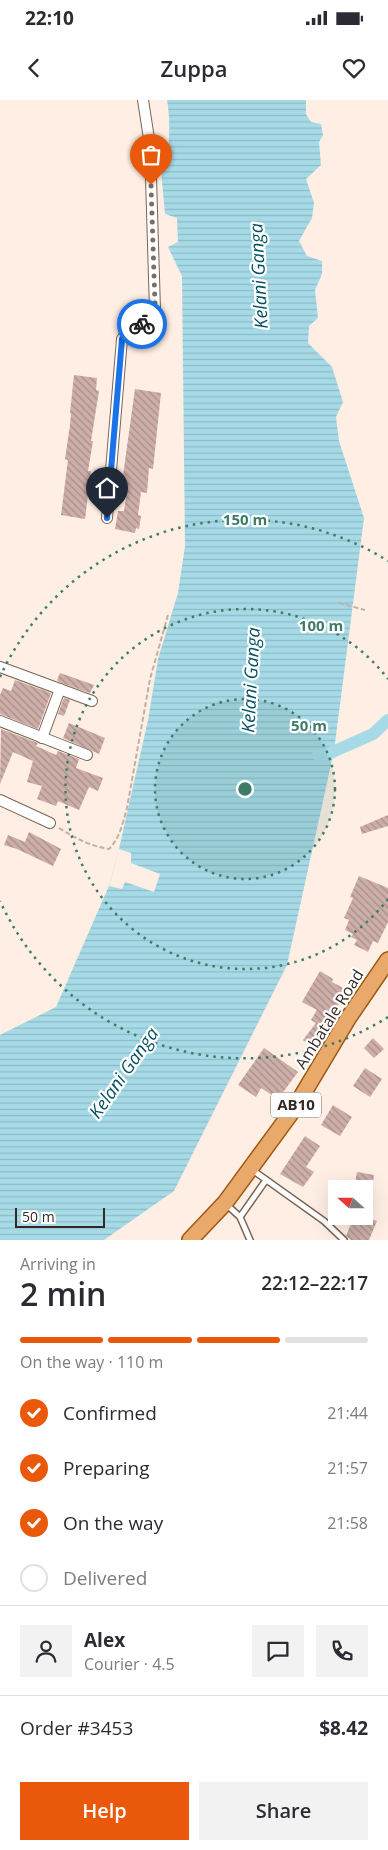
<!DOCTYPE html>
<html lang="en">
<head>
<meta charset="utf-8">
<style>
	:root { --surface:#fff; --page:#f2f2f3; --text:#2b2b33; --muted:#7c7c81; --line:#e1e1e2; --accent:#ea580c }
	body { margin:0; font-family:"Open Sans",sans-serif; background:var(--page); color:var(--text); height:100vh; display:flex; flex-direction:column; font-size:19px; white-space:nowrap }
	* { box-sizing:border-box; margin:0 }
	p { font-size:16px; color:var(--muted) }
	.icon { flex:none; width:28px; height:28px; fill:none; stroke:currentColor; stroke-width:2; stroke-linecap:round; stroke-linejoin:round }
	.map { position:relative; height:1140px; overflow:hidden }
	.panel { display:flex; flex-direction:column; background:var(--surface); flex:1 }
	.panel>* { flex:none }
	.needle { width:32px; rotate:291deg }
	.tools { position:absolute; left:328px; top:1080px; display:grid; gap:10px }
	.tools a { display:grid; place-items:center; width:45px; height:45px; border-radius:0px; background:var(--surface); box-shadow:0 5px 20px #0002; font-size:25px }
	.scale { position:absolute; left:15px; bottom:12px; width:90px; box-sizing:border-box; padding-left:5px; border:2px solid #332a23; border-top:0; font-size:14px; line-height:18px; white-space:nowrap; color:#332a23; -webkit-text-stroke:4px #fff; paint-order:stroke }
	.pin { position:absolute; display:grid; place-items:center; width:42px; height:42px; color:#fff; margin:-51px -21px; border-radius:50% 50% 50% 0; rotate:-45deg; box-shadow:0 0 5px #0007 }
	.pin .icon { rotate:45deg }
	.courier { position:absolute; display:grid; place-items:center; width:50px; height:50px; margin:-25px; border:4px solid #1a73e8; border-radius:50%; background:#fff; color:#222; box-shadow:0 1px 6px #0007 }
	.headline em { font-style:normal; font-weight:600 }
	.headline div { display:flex; flex-direction:column-reverse }
	.headline { display:flex; align-items:center; justify-content:space-between; height:85px; padding:0 20px }
	h1 { font-size:32px; font-weight:600; line-height:38px }
	.bar { display:grid; grid-template-columns:repeat(4,1fr); gap:8px 5px; align-content:center; height:60px; padding:0 20px }
	.bar i { height:6px; border-radius:4px; background:var(--line) }
	.bar .on { background:var(--accent) }
	.bar p { grid-column:span 4 }
	.line { display:flex; align-items:center; gap:12px; padding:0 20px; border-top:1px solid var(--line) }
	.line div { flex:1 }
	.round { display:grid; place-items:center; flex:none; width:52px; height:52px; border-radius:0px; background:var(--page) }
	ol { padding:0 20px; list-style:none }
	li { display:flex; align-items:center; gap:15px; height:55px }
	li p { margin-inline-start:auto }
	li .icon { padding:5px; border-radius:50%; background:var(--accent); color:#fff; stroke-width:4 }
	li:last-child { color:var(--muted) }
	li i { width:28px; height:28px; border:2px solid var(--line); border-radius:50% }
	.primary-button { display:flex; gap:10px; margin-top:auto; padding:10px 20px }
	.primary-button a { flex:1; height:58px; border-radius:0px; background:var(--accent); color:#fff; font-size:20px; font-weight:600; line-height:58px; text-align:center }
	.primary-button a+a { background:var(--page); color:var(--text) }
	.status { display:flex; justify-content:space-between; align-items:center; height:35px; padding:0 25px; background:var(--surface); direction:ltr }
	.status svg { height:14px; fill:currentColor }
	header { display:flex; justify-content:space-between; align-items:center; height:65px; padding:0 20px; background:var(--surface); font-size:22px; font-weight:600 }
	.map>svg:first-child { display:block }
	.water { fill:url(#water-rules) }
	.pier { fill:#feeee3 }
	.lines { fill:none; stroke-linecap:round; stroke-linejoin:round }
	.canal { stroke:#a6dae7; stroke-width:12 }
	.building { fill:url(#building-back-hatch) }
	.lane-casing { stroke:#7b6555; stroke-width:8 }
	.street-casing { stroke:#7b6555; stroke-width:12 }
	.primary-casing { stroke:#9e5811; stroke-width:18 }
	.path { stroke:#bfb1a8; stroke-width:2; stroke-dasharray:5 2.5; stroke-linecap:butt }
	.lane { stroke:#fff; stroke-width:5 }
	.street { stroke:#fff; stroke-width:10 }
	.primary { stroke:#e8a96a; stroke-width:15 }
	.done { stroke:#7a6f66; stroke-width:5; stroke-dasharray:0 9 }
	.route { stroke:#1a73e8; stroke-width:6 }
	.ring { fill:none; stroke:#3e7c68; stroke-width:2.5; stroke-dasharray:2.5 5 }
	.labels { text-anchor:middle; stroke-width:4.5; stroke-linejoin:round; paint-order:stroke }
	.shield { fill:#fff; stroke:#706a65; stroke-width:1 }
	.shield-label { font-size:15px; font-weight:bold; fill:#332a23 }
	.street-label { font-size:16px; fill:#332a23; stroke:#fff }
	.water-label { font-size:18px; font-style:italic; fill:#055260; stroke:#fff }
	.centre { fill:#3e7c68; stroke:#fff; stroke-width:2.5 }
	.ring-label { font-size:15px; text-anchor:middle; font-weight:bold; fill:#3e7c68; stroke:#fff; stroke-width:4.5; stroke-linejoin:round; paint-order:stroke }
</style>
</head>
<body>
<div class="status"><b>22:10</b><svg viewBox="0 0 49 12"><path d="M0 12V9h3v3zM5 12V6h3v6zM10 12V3h3v9zM15 12V0h3v12zM26 1h20v11H26zM47 4h2v5h-2z"/></svg></div>
<header><svg class="icon" aria-label="back" viewBox="0 0 24 24"><path d="M15 5l-7 7 7 7"/></svg>Zuppa<svg class="icon" aria-label="heart" viewBox="0 0 24 24"><path d="M12 20l-8-8c-3-5 5-10 8-4 3-6 11-1 8 4z"/></svg></header>
<div class="map">
<svg width="388" height="1140" viewBox="0 0 388 1140">
	<defs>
		<pattern id="water-rules" width="6" height="5" patternUnits="userSpaceOnUse" patternTransform="scale(1.25)"><rect width="6" height="5" fill="#a6dae7"/><path d="M0 2.5h6" fill="none" stroke="#8fbbc6"/></pattern>
		<pattern id="building-back-hatch" width="6" height="6" patternUnits="userSpaceOnUse" patternTransform="scale(1.25)"><rect width="6" height="6" fill="#cdaea9"/><path d="M-1 5l2 2M0 0l6 6M5-1l2 2" fill="none" stroke="#a78e89"/></pattern>
	</defs>
	<rect width="100%" height="100%" fill="#feeee3"/>
	<path class="water" d="M167,0H306V14L311,22L321,24L323,35L319,42L321,65L306,79L314,103L312,118L299,141L307,156L322,161V174L315,190L318,218L309,226L308,243L332,267L343,302L336,317L339,341L364,418L334,651L287,865L174,1091L104,1140H0V935L56,907L109,786L119,749L148,620L158,559L178,493L185,446L182,176L168,147L178,142L177,118L165,114L161,71L166,69C169,46 171,22 167,0Z"/>
	<polygon class="pier" points="119,749 131,753 131,763 160,774 154,792 125,782 122,789 109,786"/>
	<g class="lines">
		<polyline class="canal" points="318,655 328,654 373,634 388,620"/>
	</g>
	<g class="building">
		<polygon points="148,205 148,208 144,215 137,216 136,206"/>
		<polygon points="74,275 97,278 96,290 99,291 91,341 93,341 88,371 91,371 85,419 61,415 68,360 65,359 70,325 71,314 70,313"/>
		<polygon points="135,289 161,293 153,369 149,368 147,393 141,392 138,415 141,416 139,429 136,428 135,433 115,429 118,411 124,411 127,391 121,390"/>
		<polygon points="60,573 94,585 90,593 59,582 57,580"/>
		<polygon points="15,580 51,593 38,629 0,614 0,595 3,588 11,591"/>
		<polygon points="64,598 70,600 64,616 58,614"/>
		<polygon points="69,623 105,638 99,654 63,638"/>
		<polygon points="1,629 38,643 36,646 56,655 58,651 79,659 76,668 103,678 98,691 89,687 79,710 58,701 56,706 37,699 42,686 27,682 33,661 13,652 0,684"/>
		<polygon points="388,715 388,726 362,734 360,727"/>
		<polygon points="29,732 61,749 53,766 17,749 4,745 8,735 25,742"/>
		<polygon points="359,776 388,788 388,822 378,843 373,841 368,852 354,845 357,840 351,837 353,834 345,830 349,820 344,818 353,798 350,797"/>
		<polygon points="320,871 333,879 332,882 347,890 314,949 303,940 316,923 311,920 317,910 302,902"/>
		<polygon points="373,938 384,949 374,958 364,948"/>
		<polygon points="264,948 298,972 278,999 261,988 256,997 238,985"/>
		<polygon points="365,968 382,979 370,997 353,986"/>
		<polygon points="333,1005 352,1017 340,1036 321,1025"/>
		<polygon points="305,1036 320,1046 306,1067 314,1072 303,1087 280,1074"/>
		<polygon points="357,1072 374,1075 372,1089 354,1089"/>
		<polygon points="354,1116 363,1116 377,1121 369,1140 351,1140 346,1136"/>
	</g>
	<g class="lines">
		<g class="lane-casing">
			<g id="lane">
				<polyline points="251,1069 324,1121 344,1140"/>
				<polyline points="227,1105 240,1117 250,1140"/>
				<polyline points="240,1117 266,1080"/>
			</g>
		</g>
		<g class="street-casing">
			<g id="street">
				<polyline points="107,418 122,239 130,228 148,222 155,210 150,45 143,0"/>
				<polyline points="0,567 92,601"/>
				<polyline points="0,621 87,655"/>
				<polyline points="42,638 60,589"/>
				<polyline points="0,700 50,723"/>
			</g>
		</g>
		<g class="primary-casing">
			<polyline id="primary" points="190,1140 225,1103 294,1009 349,917 388,860"/>
		</g>
		<g class="path">
			<polyline points="339,503 365,510"/>
			<path d="M59,728C75,738 90,746 109,749C120,738 123,722 127,708L150,579L168,515"/>
		</g>
		<use href="#lane" class="lane"/>
		<use href="#street" class="street"/>
		<use href="#primary" class="primary"/>
	</g>
	<g class="lines">
		<path class="done" d="M142,224C152,221 155,214 155,204L151,85"/>
		<polyline class="route" points="107,418 122,239 130,228 142,224"/>
	</g>
	<circle cx="245" cy="689" r="90" fill="#3e7c68" fill-opacity=".12"/>
	<g class="ring">
		<circle cx="245" cy="689" r="90"/>
		<path d="M388 799A180 180 0 1 1 388 579"/>
		<path d="M388 917A269 269 0 0 1 0 801M0 577A269 269 0 0 1 388 461"/>
	</g>
	<g class="labels">
		<rect class="shield" x="271" y="992.5" width="50" height="25" rx="4"/>
		<g class="shield-label">
			<text x="296" y="1010">AB10</text>
		</g>
		<g class="street-label">
			<text transform="translate(329 919) rotate(-58)" y="6">Ambatale Road</text>
		</g>
		<g class="water-label">
			<text transform="translate(259 176) rotate(-93)" y="6">Kelani Ganga</text>
			<text transform="translate(251 580) rotate(-87)" y="6">Kelani Ganga</text>
			<text transform="translate(124 973) rotate(-55)" y="6">Kelani Ganga</text>
		</g>
	</g>
	<circle cx="245" cy="689" r="8" class="centre"/>
	<g class="ring-label">
		<text x="245" y="425">150 m</text>
		<text x="321" y="531">100 m</text>
		<text x="309" y="631">50 m</text>
	</g>
</svg>
<div class="tools">
<a><svg class="needle" viewBox="-14 -14 28 28"><path d="M0-13l5 13h-10z" fill="#e53935"/><path d="M0 13l5-13h-10z" fill="#7c7c81"/></svg></a>
</div>
<div class="scale">50 m</div>
<div class="pin" style="left:151px;top:85px;background:#ea580c"><svg class="icon" aria-label="bag" viewBox="0 0 24 24"><path d="M5 8h14l-1 12H6zM9 8a3 3 0 0 1 6 0"/></svg></div>
<div class="pin" style="left:107px;top:418px;background:#1f2937"><svg class="icon" aria-label="home" viewBox="0 0 24 24"><path d="M3 11l9-7 9 7M6 9v11h12V9"/></svg></div>
<div class="courier" style="left:142px;top:224px"><svg class="icon" aria-label="bike" viewBox="0 0 24 24"><circle cx="6" cy="16" r="4"/><circle cx="18" cy="16" r="4"/><path d="M6 16l4-8h5l3 8M10 8l3 8H6M13 5h3"/></svg></div>
</div>
<section class="panel">
<div class="headline"><div><h1>2 min</h1><p>Arriving in</p></div><em>22:12–22:17</em></div>
<div class="bar"><i class="on"></i><i class="on"></i><i class="on"></i><i></i><p>On the way · 110 m</p></div>
<ol>
<li><svg class="icon" aria-label="check" viewBox="0 0 24 24"><path d="M5 12l5 5 9-10"/></svg>Confirmed<p>21:44</p></li>
<li><svg class="icon" aria-label="check" viewBox="0 0 24 24"><path d="M5 12l5 5 9-10"/></svg>Preparing<p>21:57</p></li>
<li><svg class="icon" aria-label="check" viewBox="0 0 24 24"><path d="M5 12l5 5 9-10"/></svg>On the way<p>21:58</p></li>
<li><i></i>Delivered</li>
</ol>
<div class="line" style="height:90px"><a class="round"><svg class="icon" aria-label="person" viewBox="0 0 24 24"><circle cx="12" cy="8" r="4"/><path d="M4 21q1-7 8-7t8 7"/></svg></a><div><b>Alex</b><p>Courier · 4.5</p></div><a class="round"><svg class="icon" aria-label="chat" viewBox="0 0 24 24"><path d="M4 5h16v11H9l-5 4z"/></svg></a><a class="round"><svg class="icon" aria-label="phone" viewBox="0 0 24 24"><path d="M5 4h4l2 5-3 2q2 4 5 5l2-3 5 2v4C11 20 4 13 5 4z"/></svg></a></div>
<div class="line" style="height:65px"><div>Order #3453</div><b>$8.42</b></div>
<div class="primary-button"><a>Help</a><a>Share</a></div>
</section>
</body>
</html>
